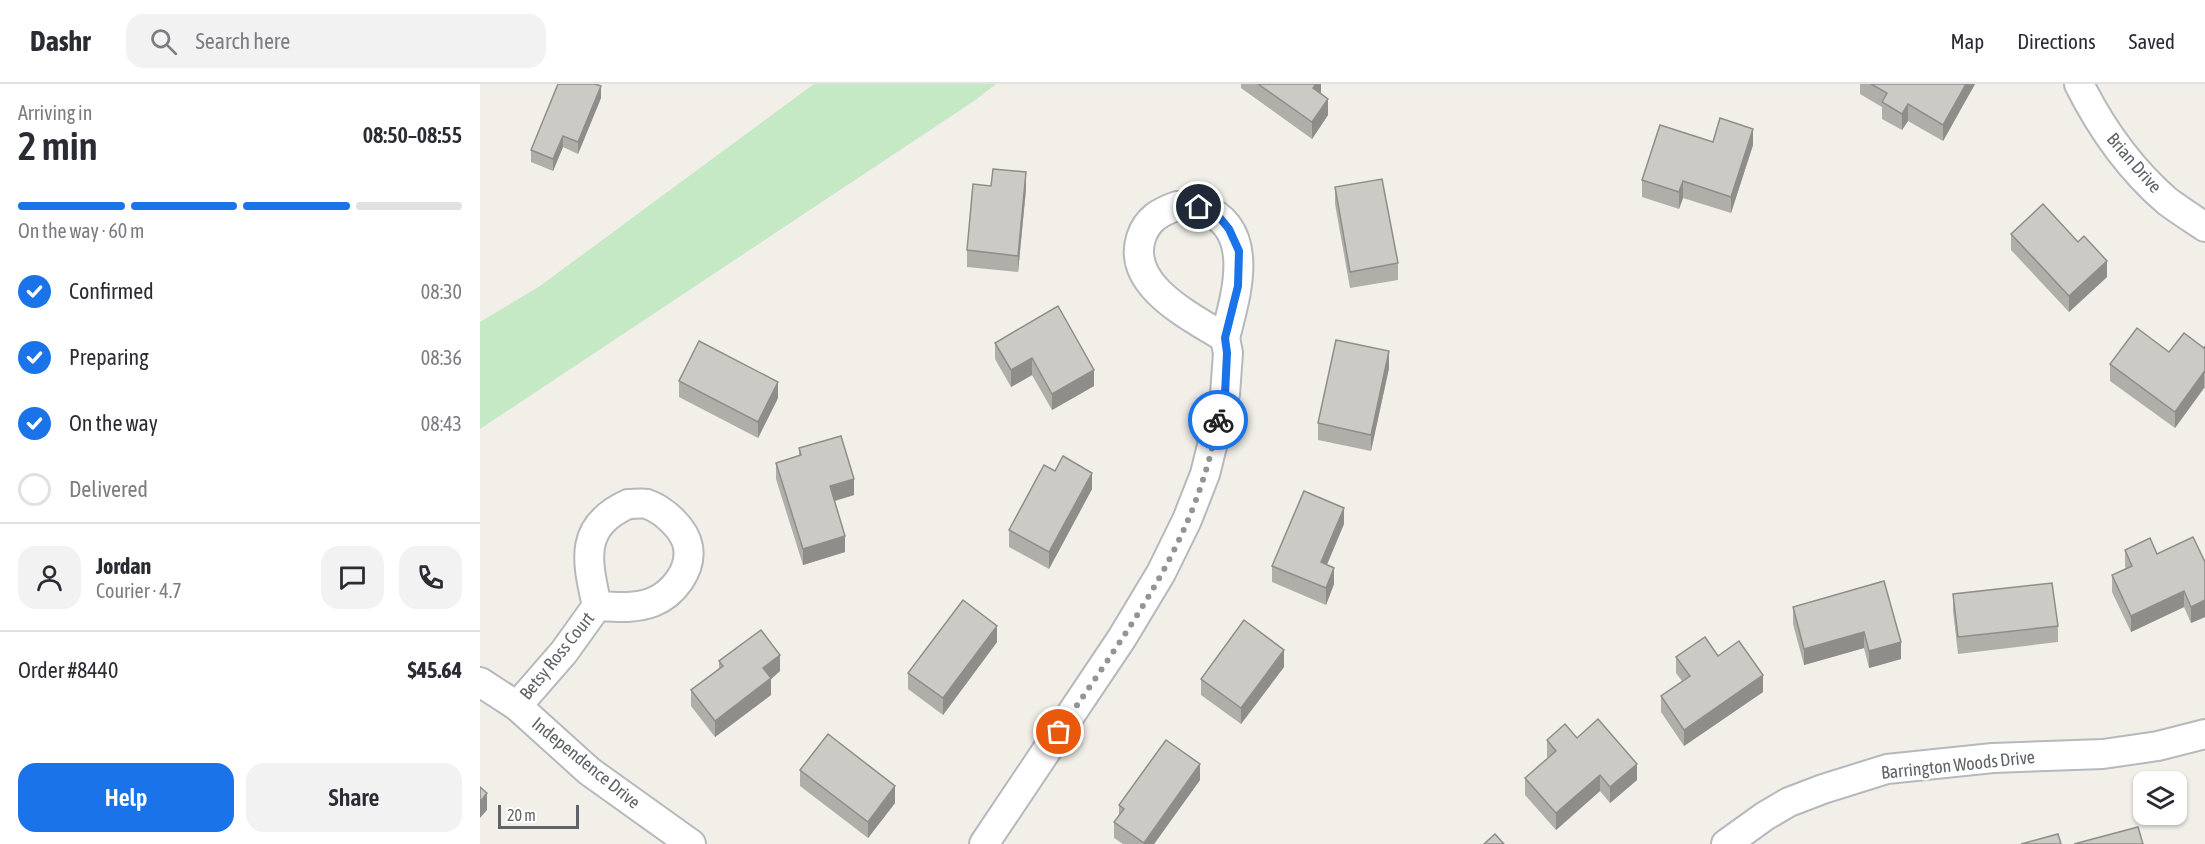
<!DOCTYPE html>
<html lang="en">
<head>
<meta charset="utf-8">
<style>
	:root { --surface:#fff; --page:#f2f2f3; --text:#2b2b33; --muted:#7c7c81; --line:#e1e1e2; --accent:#1a73e8 }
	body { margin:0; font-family:"Asap Condensed",sans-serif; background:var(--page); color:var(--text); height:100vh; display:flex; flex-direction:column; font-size:22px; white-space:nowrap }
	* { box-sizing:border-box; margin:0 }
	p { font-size:20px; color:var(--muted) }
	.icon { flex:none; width:33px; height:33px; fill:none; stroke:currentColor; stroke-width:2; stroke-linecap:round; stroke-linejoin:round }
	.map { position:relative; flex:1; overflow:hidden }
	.side { display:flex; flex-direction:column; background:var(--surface); width:480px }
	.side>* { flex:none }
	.buttons { position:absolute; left:1653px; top:687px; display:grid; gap:12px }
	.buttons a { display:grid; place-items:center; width:54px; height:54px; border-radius:12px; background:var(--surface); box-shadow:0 2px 4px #0004; font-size:30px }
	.scale { position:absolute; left:18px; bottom:15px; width:81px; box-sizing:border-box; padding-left:6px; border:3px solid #5f6368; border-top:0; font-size:16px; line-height:21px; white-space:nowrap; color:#5f6368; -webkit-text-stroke:4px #fff; paint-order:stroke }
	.pin { position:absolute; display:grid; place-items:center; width:51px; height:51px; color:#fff; margin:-26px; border:3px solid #fff; border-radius:50%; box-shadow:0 2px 6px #0007 }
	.courier { position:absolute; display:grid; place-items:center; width:60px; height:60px; margin:-30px; border:4px solid #1a73e8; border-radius:50%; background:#fff; color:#222; box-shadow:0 2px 8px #0007 }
	.headline em { font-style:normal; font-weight:600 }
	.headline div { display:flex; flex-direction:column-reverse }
	.headline { display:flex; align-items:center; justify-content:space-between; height:102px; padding:0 18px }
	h1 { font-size:39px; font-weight:600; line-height:45px }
	.bar { display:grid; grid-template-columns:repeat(4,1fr); gap:9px 6px; align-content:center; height:72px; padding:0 18px }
	.bar i { height:8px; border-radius:4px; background:var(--line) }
	.bar .current { background:var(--accent) }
	.bar p { grid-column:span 4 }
	.line { display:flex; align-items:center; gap:15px; padding:0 18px; border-top:2px solid var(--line) }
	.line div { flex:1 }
	.round { display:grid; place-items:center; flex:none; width:63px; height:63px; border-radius:18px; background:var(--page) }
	ol { padding:0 18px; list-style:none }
	li { display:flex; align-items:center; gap:18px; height:66px }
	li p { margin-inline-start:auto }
	li .icon { padding:6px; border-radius:50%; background:var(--accent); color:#fff; stroke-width:4 }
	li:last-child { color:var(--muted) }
	li i { width:33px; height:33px; border:3px solid var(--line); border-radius:50% }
	.action { display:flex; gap:12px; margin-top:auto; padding:12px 18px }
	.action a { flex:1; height:69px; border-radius:18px; background:var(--accent); color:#fff; font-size:24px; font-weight:600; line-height:69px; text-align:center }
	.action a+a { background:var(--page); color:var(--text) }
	header { display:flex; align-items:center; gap:36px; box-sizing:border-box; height:84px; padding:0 30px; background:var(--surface); border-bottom:2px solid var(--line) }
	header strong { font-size:28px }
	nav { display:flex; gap:33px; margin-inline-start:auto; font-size:21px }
	.search { width:420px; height:54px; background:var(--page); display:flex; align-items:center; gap:15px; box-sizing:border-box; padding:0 21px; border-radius:18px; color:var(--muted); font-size:22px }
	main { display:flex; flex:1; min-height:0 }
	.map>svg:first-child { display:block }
	.green { fill:#c5e8c5 }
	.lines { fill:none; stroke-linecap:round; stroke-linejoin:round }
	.minor-casing { stroke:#b5b8bc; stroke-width:32 }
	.minor { stroke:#fff; stroke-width:28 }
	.wall { fill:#afaea9 }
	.shaded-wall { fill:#8f8d8a }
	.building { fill:#cccac5; stroke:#8f8d8a; stroke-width:1.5 }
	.done { stroke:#929495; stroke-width:6; stroke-dasharray:0 10.8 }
	.route { stroke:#1a73e8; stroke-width:8 }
	.labels { text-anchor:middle; stroke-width:4.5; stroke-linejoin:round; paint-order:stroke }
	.street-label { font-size:18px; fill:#5f6368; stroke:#fff }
</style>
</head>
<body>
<header>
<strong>Dashr</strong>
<div class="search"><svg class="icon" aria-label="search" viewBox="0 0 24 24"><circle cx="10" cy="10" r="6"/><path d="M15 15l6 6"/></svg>Search here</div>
<nav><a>Map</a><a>Directions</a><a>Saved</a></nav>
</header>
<main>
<section class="side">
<div class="headline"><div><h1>2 min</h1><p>Arriving in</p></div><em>08:50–08:55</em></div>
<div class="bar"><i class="current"></i><i class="current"></i><i class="current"></i><i></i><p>On the way · 60 m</p></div>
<ol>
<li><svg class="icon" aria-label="check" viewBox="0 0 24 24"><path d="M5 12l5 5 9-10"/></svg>Confirmed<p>08:30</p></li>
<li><svg class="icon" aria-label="check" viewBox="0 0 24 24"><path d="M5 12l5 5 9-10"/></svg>Preparing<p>08:36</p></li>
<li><svg class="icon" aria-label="check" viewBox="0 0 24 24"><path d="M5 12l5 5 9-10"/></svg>On the way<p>08:43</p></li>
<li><i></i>Delivered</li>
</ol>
<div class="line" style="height:108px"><a class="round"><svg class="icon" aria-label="person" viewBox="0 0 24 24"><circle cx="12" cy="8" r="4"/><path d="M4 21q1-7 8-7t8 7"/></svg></a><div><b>Jordan</b><p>Courier · 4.7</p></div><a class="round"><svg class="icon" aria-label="chat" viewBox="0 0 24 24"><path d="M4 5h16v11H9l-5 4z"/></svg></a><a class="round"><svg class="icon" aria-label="phone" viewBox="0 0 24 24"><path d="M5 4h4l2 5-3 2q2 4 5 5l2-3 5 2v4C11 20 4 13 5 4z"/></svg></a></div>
<div class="line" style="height:78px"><div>Order #8440</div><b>$45.64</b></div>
<div class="action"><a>Help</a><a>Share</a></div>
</section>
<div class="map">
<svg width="1725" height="760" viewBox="0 0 1725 760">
	<rect width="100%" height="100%" fill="#f1efe8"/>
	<polygon class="green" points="334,0 516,0 494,17 0,345 0,238 60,202"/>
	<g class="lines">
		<g class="minor-casing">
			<g id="minor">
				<path d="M1599,0C1621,44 1650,85 1687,117C1699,126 1713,135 1725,143"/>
				<path d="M697,122C705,122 714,121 720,123C778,144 756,210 745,254C712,233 646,202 661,154C667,135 680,128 697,122Z"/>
				<path d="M148,420C154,420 162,419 167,420C184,426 205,445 208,463C212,486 193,510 173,518C155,525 135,523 117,522C107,477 98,443 148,420Z"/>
				<polyline points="0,598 37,622 109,687 211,760"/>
				<polyline points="37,622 84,568 117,522"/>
				<polyline points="504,760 642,554 681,489 707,436 725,390 745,310 748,269 745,254"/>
				<polyline points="1246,760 1285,732 1309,718 1343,705 1407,685 1513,674 1623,670 1678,662 1725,650"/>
			</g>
		</g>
		<use href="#minor" class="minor"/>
	</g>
	<g class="wall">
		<polygon points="761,0 841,0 841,9 848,31 832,55 761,4"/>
		<polygon points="1380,0 1495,0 1463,57 1428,37 1422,46 1402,35 1402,23 1380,10"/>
		<polygon points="121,14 98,70 83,63 73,87 51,78 51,66"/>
		<polygon points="1233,58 1273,61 1251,129 1203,114 1199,125 1162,113 1162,96"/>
		<polygon points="855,103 918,179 918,196 870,204 855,120"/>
		<polygon points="546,105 538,188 487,183 487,166"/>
		<polygon points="1531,150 1627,193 1589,228 1531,166"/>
		<polygon points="515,259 614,302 572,326 552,291 531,303 515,275"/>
		<polygon points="1725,262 1725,305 1724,304 1695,344 1630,297 1630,280 1689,268 1724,264"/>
		<polygon points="909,284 891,367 838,356 838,339"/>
		<polygon points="199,297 298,314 278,354 199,313"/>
		<polygon points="319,364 374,411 355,417 365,468 323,481 296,395 296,379 319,372"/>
		<polygon points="575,387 612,405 569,485 529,463 529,446"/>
		<polygon points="864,440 847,481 854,500 846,521 792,498 792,482"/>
		<polygon points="1645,466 1725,478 1725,533 1711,539 1704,523 1651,548 1632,508 1632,491 1646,485 1645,482"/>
		<polygon points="1404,497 1421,575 1389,584 1384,564 1324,581 1313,540 1313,523"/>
		<polygon points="1473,510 1578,542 1578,558 1478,570 1473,527"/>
		<polygon points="517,558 463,631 428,605 428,589"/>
		<polygon points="1238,572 1283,608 1204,662 1181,628 1181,612 1202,597 1196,589 1196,573"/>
		<polygon points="239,577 300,587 291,595 291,611 235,653 211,622 211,606 239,585"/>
		<polygon points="804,583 761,640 721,611 721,595"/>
		<polygon points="1097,654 1157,696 1130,719 1120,707 1076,746 1045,711 1045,694 1068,674 1067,673 1067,656"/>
		<polygon points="320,686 415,719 388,754 320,702"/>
		<polygon points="720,696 674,760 643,760 634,754 634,738 639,732 639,721"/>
	</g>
	<g class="shaded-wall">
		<polygon points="836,0 841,0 841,8 833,20 833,4"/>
		<polygon points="1486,0 1495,0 1463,57 1463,41"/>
		<polygon points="121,2 121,14 98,70 98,58"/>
		<polygon points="848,15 848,31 832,55 832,38"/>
		<polygon points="1428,20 1428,37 1422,46 1422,30"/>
		<polygon points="1273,45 1273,61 1251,129 1251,113"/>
		<polygon points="83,52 83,63 73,87 73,75"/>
		<polygon points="546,88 546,105 538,188 538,172"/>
		<polygon points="1203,97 1203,114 1199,125 1199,108"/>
		<polygon points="1627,177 1627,193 1589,228 1589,212"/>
		<polygon points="909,267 909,284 891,367 891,351"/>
		<polygon points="552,274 552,291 531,303 531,286"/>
		<polygon points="614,286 614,302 572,326 572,310"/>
		<polygon points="1724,288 1724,304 1695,344 1695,328"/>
		<polygon points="298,298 298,314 278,354 278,338"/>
		<polygon points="612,389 612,405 569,485 569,468"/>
		<polygon points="374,395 374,411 350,418 350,402"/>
		<polygon points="864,424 864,440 841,494 841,478"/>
		<polygon points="365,452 365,468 323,481 323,465"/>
		<polygon points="854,484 854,500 846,521 846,504"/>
		<polygon points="1704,507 1704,523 1651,548 1651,532"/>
		<polygon points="1725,516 1725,533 1711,539 1711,523"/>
		<polygon points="517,542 517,558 463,631 463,614"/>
		<polygon points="1384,548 1384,564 1324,581 1324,565"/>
		<polygon points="1421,558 1421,575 1389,584 1389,567"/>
		<polygon points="804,566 804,583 761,640 761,624"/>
		<polygon points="300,571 300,587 291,595 291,611 235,653 235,637 283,584"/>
		<polygon points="1283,591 1283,608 1204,662 1204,646"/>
		<polygon points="720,680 720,696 674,760 664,760"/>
		<polygon points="1157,680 1157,696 1130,719 1130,703"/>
		<polygon points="1120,691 1120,707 1076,746 1076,729"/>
		<polygon points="415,702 415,719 388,754 388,738"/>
		<polygon points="7,709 7,726 0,734 0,718"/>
	</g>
	<g class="building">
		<polygon points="78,0 115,0 121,2 98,58 83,52 73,75 51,66"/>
		<polygon points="778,0 836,0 833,4 848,15 832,38"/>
		<polygon points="1391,0 1486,0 1463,41 1428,20 1422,30 1402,18 1407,9"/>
		<polygon points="1240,34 1273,45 1251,113 1203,97 1199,108 1162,96 1180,41 1233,58"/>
		<polygon points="513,85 546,88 538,172 487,166 493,100 511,102"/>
		<polygon points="902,95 918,179 870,188 855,103"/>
		<polygon points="1563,120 1598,158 1604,152 1627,177 1589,212 1531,150"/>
		<polygon points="578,222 614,286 572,310 552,274 531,286 515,259"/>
		<polygon points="1657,244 1689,268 1704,249 1724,264 1725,262 1725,289 1724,288 1695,328 1630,280"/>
		<polygon points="856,256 909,267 891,351 838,339"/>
		<polygon points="219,257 298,298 278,338 199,297"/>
		<polygon points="361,352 374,395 350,402 365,452 323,465 296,379 321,371 319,364"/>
		<polygon points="583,372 612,389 569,468 529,446 564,381 575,387"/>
		<polygon points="824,407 864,424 841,478 854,484 846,504 792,482"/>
		<polygon points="1713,453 1725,478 1725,516 1711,523 1704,507 1651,532 1632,491 1652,482 1645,466 1670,454 1677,470"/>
		<polygon points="1404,497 1421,558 1389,567 1384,548 1324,565 1313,523"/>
		<polygon points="1572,499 1578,542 1478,553 1473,510"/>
		<polygon points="483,516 517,542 463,614 428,589"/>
		<polygon points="764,536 804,566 761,624 721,595"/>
		<polygon points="281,546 300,571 283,584 291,594 235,637 211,606 243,582 239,577"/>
		<polygon points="1225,553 1238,572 1259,557 1283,591 1204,646 1181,612 1210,592 1196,573"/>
		<polygon points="1118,635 1157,680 1130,703 1120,691 1076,729 1045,694 1076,667 1067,656 1085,640 1097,654"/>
		<polygon points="348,650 415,702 388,738 320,686"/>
		<polygon points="686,656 720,680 664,759 634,738 644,725 639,721"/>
		<polygon points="0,703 7,709 0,718"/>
		<polygon points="1658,743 1663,760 1594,760"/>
		<polygon points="1015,750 1024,760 1004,760"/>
		<polygon points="1578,750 1581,760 1541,760"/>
	</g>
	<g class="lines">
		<path class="done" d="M579,648C633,567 697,484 725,389C731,372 734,354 738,336"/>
		<polyline class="route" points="719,123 740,134 749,145 759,167 758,202 745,254 747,269 745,310 738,336"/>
	</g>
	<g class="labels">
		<g class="street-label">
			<text transform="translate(1654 79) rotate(49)" y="6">Brian Drive</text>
			<text transform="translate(77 572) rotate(-51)" y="6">Betsy Ross Court</text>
			<text transform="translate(106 679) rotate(39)" y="6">Independence Drive</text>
			<text transform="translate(1478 681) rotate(-6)" y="6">Barrington Woods Drive</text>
		</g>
	</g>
</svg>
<div class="buttons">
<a><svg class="icon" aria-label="layers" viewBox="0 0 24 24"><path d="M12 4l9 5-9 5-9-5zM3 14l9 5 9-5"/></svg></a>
</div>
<div class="scale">20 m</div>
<div class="pin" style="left:579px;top:648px;background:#ea580c"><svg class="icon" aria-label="bag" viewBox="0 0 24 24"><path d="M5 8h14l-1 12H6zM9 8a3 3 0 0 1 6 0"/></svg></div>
<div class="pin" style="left:719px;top:123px;background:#1f2937"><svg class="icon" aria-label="home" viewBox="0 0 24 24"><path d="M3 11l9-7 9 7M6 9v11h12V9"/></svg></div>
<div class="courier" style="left:738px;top:336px"><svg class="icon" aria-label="bike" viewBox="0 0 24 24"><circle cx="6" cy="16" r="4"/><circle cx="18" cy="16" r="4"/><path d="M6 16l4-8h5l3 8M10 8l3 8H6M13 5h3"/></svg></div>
</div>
</main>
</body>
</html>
